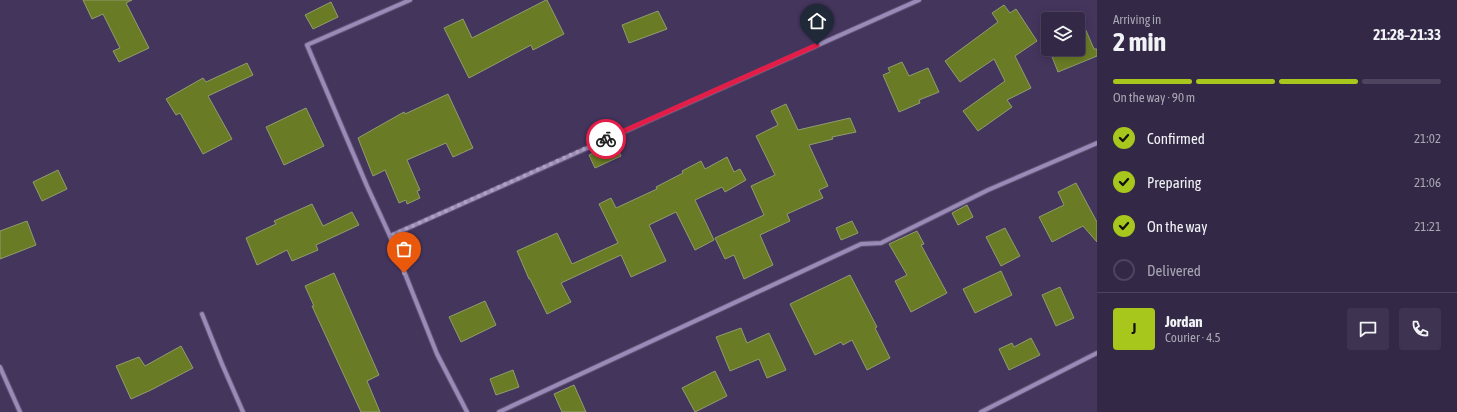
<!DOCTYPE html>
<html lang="en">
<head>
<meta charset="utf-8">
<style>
	:root { --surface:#332846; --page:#3e3451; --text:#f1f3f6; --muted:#a9a6b3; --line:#4e445f; --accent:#a8c71d }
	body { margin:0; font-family:"Asap Condensed",sans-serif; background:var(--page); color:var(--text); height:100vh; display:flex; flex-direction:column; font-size:15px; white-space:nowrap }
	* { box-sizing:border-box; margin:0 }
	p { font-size:13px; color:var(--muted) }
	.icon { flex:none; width:22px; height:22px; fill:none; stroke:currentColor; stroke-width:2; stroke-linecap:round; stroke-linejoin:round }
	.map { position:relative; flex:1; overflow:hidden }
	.sheet { display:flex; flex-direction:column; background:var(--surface); width:360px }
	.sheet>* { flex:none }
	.controls { position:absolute; left:1041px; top:12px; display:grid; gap:8px }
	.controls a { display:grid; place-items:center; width:44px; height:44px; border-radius:4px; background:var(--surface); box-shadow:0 2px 10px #0003,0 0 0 1px var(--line); font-size:20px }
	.pin { position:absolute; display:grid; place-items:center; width:34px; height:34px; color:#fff; margin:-41px -17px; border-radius:50% 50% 50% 0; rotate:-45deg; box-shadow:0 0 4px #0007 }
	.pin .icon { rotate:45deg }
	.courier { position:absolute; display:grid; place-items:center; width:40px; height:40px; margin:-20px; border:3px solid #e11d48; border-radius:50%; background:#fff; color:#222; box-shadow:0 1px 5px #0007 }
	.overview em { font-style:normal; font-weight:700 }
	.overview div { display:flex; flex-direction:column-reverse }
	.overview { display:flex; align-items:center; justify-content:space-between; height:68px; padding:0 16px }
	h1 { font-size:26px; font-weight:700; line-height:30px }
	.bar { display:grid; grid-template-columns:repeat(4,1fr); gap:6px 4px; align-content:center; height:48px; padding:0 16px }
	.bar i { height:5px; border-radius:3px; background:var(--line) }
	.bar .current { background:var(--accent) }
	.bar p { grid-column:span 4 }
	.line { display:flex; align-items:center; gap:10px; padding:0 16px; border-top:1px solid var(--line) }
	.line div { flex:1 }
	.round { display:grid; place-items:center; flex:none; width:42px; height:42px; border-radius:4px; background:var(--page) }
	ol { padding:0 16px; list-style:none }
	li { display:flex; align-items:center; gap:12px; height:44px }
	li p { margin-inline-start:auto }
	li .icon { padding:4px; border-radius:50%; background:var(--accent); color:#111; stroke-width:4 }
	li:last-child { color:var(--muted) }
	li i { width:22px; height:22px; border:2px solid var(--line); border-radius:50% }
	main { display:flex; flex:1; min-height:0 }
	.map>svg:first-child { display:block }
	.building { fill:#697b25; stroke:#909d6d }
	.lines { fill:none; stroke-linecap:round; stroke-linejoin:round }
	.minor-casing { stroke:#5f5273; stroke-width:6 }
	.minor { stroke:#9a8ab8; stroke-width:4 }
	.done { stroke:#aca2c0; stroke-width:4; stroke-dasharray:0 7.2 }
	.route { stroke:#e11d48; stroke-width:5 }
</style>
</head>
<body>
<main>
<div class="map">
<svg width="1097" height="412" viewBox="0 0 1097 412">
	<rect width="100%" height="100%" fill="#44355d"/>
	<g class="building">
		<polygon points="83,0 132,0 126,3 149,48 119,62 113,51 120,48 103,14 92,19"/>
		<polygon points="546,0 547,0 564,34 533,50 531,45 469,78 444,28 463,19 472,38"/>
		<polygon points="331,2 338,17 313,29 305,15"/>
		<polygon points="1004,5 1010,13 1016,9 1037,41 1015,56 1031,88 1007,100 1012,107 978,131 963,111 1005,81 994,59 960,82 945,61 998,22 992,13"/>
		<polygon points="658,11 667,29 629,43 622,25"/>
		<polygon points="1078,12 1094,49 1097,49 1097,56 1058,72 1049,49 1078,49"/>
		<polygon points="902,62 909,76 928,68 939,92 919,100 920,103 899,112 883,75 890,72 888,68"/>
		<polygon points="247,63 253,75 208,96 232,139 203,154 180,113 176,115 166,99 203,78 206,82"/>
		<polygon points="448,94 473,148 453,157 446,143 407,160 420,190 417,191 420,198 407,204 406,200 399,203 385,170 373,176 358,138 404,112 405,114"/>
		<polygon points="786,104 798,130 850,118 856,132 832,137 833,139 809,145 828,186 819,190 823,198 787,214 790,221 760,235 773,265 744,279 734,255 725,259 715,238 764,215 751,186 775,175 756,136 778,125 771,111"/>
		<polygon points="306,108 324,146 284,165 266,127"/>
		<polygon points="615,143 621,156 595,168 589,155"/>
		<polygon points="727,157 734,172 740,169 746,180 725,192 722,187 695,200 714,240 695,250 676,212 649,225 666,261 631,277 621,255 561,283 571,302 547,314 530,279 529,279 517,251 557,233 572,264 618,243 599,204 611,198 616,208 657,189 656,187 683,173 682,171 701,161 705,169"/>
		<polygon points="58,170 67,189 42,201 33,182"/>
		<polygon points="1076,183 1097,222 1097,242 1083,226 1052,242 1039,217 1064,205 1058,192"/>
		<polygon points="312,204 323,226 352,212 359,225 316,245 318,250 292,261 287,250 257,265 246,238 276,224 274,221"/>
		<polygon points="967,205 973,217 958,225 952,213"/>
		<polygon points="27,221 36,245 0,259 0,231"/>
		<polygon points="852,221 858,233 841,240 836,228"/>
		<polygon points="1005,228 1020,256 1001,266 986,237"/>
		<polygon points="917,231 924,244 921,245 947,293 911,312 895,281 907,275 889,244"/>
		<polygon points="1001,271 1012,295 975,313 963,289"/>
		<polygon points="334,273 379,375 367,381 380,412 361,412 312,306 314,306 305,286"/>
		<polygon points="850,275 877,327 875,328 890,358 867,370 852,340 843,345 841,342 815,355 790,304"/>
		<polygon points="1060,287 1074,318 1056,326 1042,295"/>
		<polygon points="485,301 496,325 461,342 449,317"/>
		<polygon points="741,328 747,343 769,333 786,370 767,378 759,359 730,371 716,337"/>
		<polygon points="1031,338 1040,355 1009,370 999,349 1012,343 1014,347"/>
		<polygon points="181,346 193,368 151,390 131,399 116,366 139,357 145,366"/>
		<polygon points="513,370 519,387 496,395 490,379"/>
		<polygon points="715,371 727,396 695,412 682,388"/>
		<polygon points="574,385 586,412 562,412 554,394"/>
	</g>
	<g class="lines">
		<g class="minor-casing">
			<g id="minor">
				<polyline points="410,0 307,45 367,186 390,236 437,354 467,412"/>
				<polyline points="390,236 919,0"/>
				<polyline points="202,314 222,364 243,412"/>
				<polyline points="0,367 20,412"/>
				<polyline points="499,412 861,244 881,243 988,190 1097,143"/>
				<polyline points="981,412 1097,353"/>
			</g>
		</g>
		<use href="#minor" class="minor"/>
	</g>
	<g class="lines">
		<polyline class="done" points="404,273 390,236 606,139"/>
		<polyline class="route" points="606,139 817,45"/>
	</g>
</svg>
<div class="controls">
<a><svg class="icon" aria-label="layers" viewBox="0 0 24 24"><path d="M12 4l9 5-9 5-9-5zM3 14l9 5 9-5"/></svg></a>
</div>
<div class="pin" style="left:404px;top:273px;background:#ea580c"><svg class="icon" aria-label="bag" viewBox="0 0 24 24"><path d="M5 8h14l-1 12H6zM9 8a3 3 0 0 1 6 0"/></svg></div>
<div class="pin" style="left:817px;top:45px;background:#1f2937"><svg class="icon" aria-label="home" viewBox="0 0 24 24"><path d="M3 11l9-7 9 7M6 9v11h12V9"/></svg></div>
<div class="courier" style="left:606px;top:139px"><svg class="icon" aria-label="bike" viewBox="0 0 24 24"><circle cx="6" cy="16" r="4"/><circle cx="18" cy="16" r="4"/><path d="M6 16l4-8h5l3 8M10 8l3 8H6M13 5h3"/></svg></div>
</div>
<section class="sheet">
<div class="overview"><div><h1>2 min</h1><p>Arriving in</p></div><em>21:28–21:33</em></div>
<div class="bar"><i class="current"></i><i class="current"></i><i class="current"></i><i></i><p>On the way · 90 m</p></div>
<ol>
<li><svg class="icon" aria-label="check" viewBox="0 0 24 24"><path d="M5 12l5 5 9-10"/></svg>Confirmed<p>21:02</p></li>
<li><svg class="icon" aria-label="check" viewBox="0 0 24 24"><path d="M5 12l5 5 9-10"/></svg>Preparing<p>21:06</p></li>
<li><svg class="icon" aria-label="check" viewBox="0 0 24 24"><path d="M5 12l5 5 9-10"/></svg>On the way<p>21:21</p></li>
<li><i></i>Delivered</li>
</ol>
<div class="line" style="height:72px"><b class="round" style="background:var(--accent);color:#111">J</b><div><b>Jordan</b><p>Courier · 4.5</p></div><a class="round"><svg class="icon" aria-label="chat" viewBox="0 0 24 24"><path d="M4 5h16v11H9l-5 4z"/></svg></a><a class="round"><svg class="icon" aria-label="phone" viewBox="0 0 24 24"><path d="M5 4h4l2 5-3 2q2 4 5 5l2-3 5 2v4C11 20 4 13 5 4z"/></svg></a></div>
</section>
</main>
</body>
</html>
